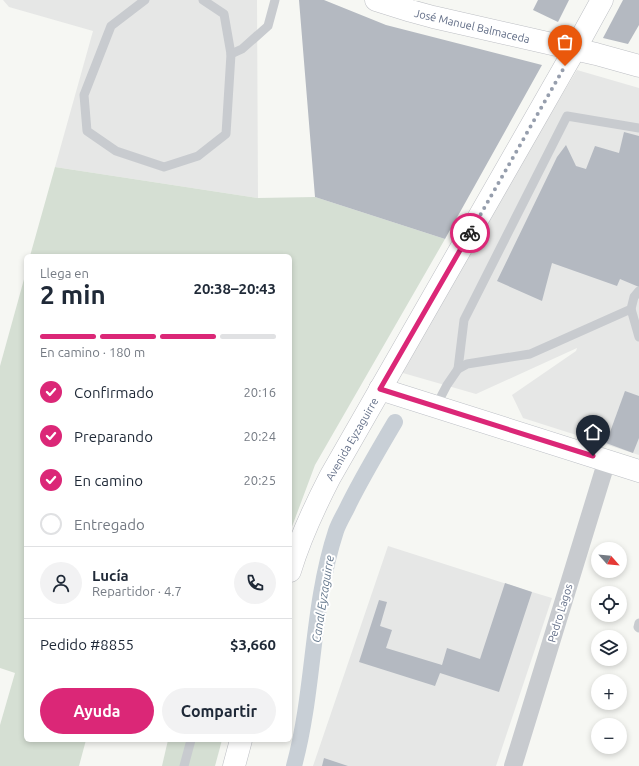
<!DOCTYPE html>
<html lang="es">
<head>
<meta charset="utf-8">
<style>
	:root { --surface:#fff; --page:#f2f2f3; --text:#1f2937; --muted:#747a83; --line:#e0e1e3; --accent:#db2777 }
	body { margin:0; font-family:Ubuntu,sans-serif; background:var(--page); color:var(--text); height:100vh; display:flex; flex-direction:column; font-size:15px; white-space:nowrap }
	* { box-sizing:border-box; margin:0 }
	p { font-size:13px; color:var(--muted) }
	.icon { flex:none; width:22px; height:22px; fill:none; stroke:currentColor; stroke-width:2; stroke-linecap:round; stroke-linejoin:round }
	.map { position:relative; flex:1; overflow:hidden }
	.details { position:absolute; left:24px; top:254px; width:268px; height:488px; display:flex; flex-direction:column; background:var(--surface); border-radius:6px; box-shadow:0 2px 6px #0003 }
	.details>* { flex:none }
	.needle { width:26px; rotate:117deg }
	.buttons { position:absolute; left:591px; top:542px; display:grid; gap:8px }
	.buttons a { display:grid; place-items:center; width:36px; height:36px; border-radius:50%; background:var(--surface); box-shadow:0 2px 6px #0003; font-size:20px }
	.pin { position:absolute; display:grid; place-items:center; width:34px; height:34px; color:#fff; margin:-41px -17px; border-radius:50% 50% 50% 0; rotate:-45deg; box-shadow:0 0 4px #0007 }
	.pin .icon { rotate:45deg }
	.courier { position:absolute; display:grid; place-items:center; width:40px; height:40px; margin:-20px; border:3px solid #db2777; border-radius:50%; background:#fff; color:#222; box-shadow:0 1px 5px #0007 }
	.headline em { font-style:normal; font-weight:700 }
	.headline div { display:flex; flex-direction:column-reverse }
	.headline { display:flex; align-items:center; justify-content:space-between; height:68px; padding:0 16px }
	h1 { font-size:26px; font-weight:700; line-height:30px }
	.bar { display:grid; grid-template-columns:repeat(4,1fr); gap:6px 4px; align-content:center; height:48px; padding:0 16px }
	.bar i { height:5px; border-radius:3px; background:var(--line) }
	.bar .on { background:var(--accent) }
	.bar p { grid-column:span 4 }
	.line { display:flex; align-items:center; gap:10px; padding:0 16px; border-top:1px solid var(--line) }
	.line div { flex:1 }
	.round { display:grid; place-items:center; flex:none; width:42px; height:42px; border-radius:21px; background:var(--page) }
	ol { padding:0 16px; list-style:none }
	li { display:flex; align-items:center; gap:12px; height:44px }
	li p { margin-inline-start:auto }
	li .icon { padding:4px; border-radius:50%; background:var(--accent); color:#fff; stroke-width:4 }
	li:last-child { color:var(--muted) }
	li i { width:22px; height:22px; border:2px solid var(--line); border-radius:50% }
	.cta { display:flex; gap:8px; margin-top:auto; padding:8px 16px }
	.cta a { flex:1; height:46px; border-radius:24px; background:var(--accent); color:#fff; font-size:16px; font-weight:700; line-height:46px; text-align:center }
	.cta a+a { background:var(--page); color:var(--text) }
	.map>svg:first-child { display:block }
	.built { fill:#e6e7e6 }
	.green { fill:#d5dfd3 }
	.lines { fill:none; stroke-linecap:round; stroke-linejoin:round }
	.canal { stroke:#c8cfd6; stroke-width:16 }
	.building { fill:#b4b9c1 }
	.secondary-casing { stroke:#bcbfc5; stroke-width:23 }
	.primary-casing { stroke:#bdbfc4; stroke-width:23 }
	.lane { stroke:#c8cbcf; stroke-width:9 }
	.street { stroke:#c8cbcf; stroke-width:18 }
	.secondary { stroke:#fff; stroke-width:22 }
	.primary { stroke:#fff; stroke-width:22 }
	.done { stroke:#969ead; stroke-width:4; stroke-dasharray:0 7.2 }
	.route { stroke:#db2777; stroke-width:5 }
	.labels { text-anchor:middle; stroke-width:4; stroke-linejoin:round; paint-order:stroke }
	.street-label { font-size:11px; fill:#626e87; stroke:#fff }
	.water-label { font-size:12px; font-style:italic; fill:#63768b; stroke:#fff }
</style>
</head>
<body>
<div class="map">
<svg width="639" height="766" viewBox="0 0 639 766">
	<rect width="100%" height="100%" fill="#f6f7f3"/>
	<g class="built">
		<polygon points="3,0 257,0 258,198 55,167 93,31 9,7"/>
		<polygon points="577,70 639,88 639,455 523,418 512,395 576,351 577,348 476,394 396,371"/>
		<polygon points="388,546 532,592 552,598 496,766 313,766"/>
	</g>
	<g class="green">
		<polygon points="55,167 258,198 315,197 445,239 315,465 290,532 290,256 30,256"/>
		<polygon points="26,272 26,740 86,740 79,766 0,766 0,725 15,673 0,668 0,366"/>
		<polygon points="168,740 222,740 215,766 162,766"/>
	</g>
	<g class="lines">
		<path class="canal" d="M294,766C315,689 311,607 336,531C339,522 345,513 349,504C363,476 379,449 395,422"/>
	</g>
	<g class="building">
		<polygon points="299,0 324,0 386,25 542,65 445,239 315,197"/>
		<polygon points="538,0 569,0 558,22 533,10"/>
		<polygon points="623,0 639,0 639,25 628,44 603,38"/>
		<polygon points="624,132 639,136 639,287 620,279 617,286 552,263 542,301 497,281 557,157 566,145 576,166 586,169 595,146 619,153"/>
		<polygon points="625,391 639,396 639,438 633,453 606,443"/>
		<polygon points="505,583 532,592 499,692 440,673 435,686 359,662 379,600 387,602 380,626 392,630 386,648 442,665 447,648 480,659"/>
		<polygon points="324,758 348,766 322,766"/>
	</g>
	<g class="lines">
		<g class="secondary-casing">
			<polyline id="secondary" points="380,389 639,471"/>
		</g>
		<g class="primary-casing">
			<g id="primary">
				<polyline points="376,0 411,11 433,17 596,54 639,66"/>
				<path d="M290,571C300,538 314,508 330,477L575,49L602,0"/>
				<polyline points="234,766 241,740"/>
			</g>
		</g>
		<g class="lane">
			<polyline points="145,0 111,26 84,95 87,131 116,151 164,167 198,156 226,134 231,54 224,14 203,0"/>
			<polyline points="231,54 242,49 268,26 275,0"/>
			<polyline points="631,309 639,337"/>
			<polyline points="458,369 464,320 567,116 639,128"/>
			<polyline points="436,406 447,385 458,369 467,364 530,354 631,309 634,297 639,291"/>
			<polyline points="639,623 638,627 639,628"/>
			<polyline points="184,766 191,740"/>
		</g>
		<polyline class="street" points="513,766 607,460"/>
		<use href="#secondary" class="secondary"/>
		<use href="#primary" class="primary"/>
	</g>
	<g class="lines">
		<polyline class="done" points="470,233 565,66"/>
		<polyline class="route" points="470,233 380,389 593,456"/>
	</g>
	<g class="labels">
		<g class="street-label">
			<text transform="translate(472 26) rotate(13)" y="4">José Manuel Balmaceda</text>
			<text transform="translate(352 439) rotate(-60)" y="4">Avenida Eyzaguirre</text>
			<text transform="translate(560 613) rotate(-73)" y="4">Pedro Lagos</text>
		</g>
		<g class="water-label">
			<text transform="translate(323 599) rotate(-81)" y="4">Canal Eyzaguirre</text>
		</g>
	</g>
</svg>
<div class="buttons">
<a><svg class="needle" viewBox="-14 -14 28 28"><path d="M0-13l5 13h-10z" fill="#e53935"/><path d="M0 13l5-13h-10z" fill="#747a83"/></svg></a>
<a><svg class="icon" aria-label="locate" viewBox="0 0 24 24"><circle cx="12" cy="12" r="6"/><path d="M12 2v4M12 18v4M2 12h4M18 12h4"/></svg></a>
<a><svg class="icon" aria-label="layers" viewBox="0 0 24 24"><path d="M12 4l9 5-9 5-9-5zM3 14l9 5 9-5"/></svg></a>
<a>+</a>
<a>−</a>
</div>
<div class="pin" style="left:565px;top:66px;background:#ea580c"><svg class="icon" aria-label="bag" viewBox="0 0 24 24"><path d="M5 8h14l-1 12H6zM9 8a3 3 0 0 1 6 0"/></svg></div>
<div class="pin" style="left:593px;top:456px;background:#1f2937"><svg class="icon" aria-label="home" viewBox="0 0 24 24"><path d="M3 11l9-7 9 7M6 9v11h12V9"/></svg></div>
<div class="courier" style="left:470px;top:233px"><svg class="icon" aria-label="bike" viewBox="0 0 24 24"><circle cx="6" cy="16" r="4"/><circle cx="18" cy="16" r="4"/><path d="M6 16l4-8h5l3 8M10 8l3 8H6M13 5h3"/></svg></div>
<section class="details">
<div class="headline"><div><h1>2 min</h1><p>Llega en</p></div><em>20:38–20:43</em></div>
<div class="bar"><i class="on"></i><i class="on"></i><i class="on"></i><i></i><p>En camino · 180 m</p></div>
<ol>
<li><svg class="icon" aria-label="check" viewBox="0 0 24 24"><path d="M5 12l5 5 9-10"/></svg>Confirmado<p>20:16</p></li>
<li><svg class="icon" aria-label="check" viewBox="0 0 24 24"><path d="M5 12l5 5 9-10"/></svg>Preparando<p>20:24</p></li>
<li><svg class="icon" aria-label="check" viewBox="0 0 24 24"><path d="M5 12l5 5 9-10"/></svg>En camino<p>20:25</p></li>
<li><i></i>Entregado</li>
</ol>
<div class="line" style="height:72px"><a class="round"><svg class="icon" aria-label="person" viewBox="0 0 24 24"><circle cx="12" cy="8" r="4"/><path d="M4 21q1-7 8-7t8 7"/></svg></a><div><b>Lucía</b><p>Repartidor · 4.7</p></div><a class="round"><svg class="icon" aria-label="phone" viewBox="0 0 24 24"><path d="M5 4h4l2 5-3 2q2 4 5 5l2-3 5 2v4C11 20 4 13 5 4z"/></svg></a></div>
<div class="line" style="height:52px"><div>Pedido #8855</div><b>$3,660</b></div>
<div class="cta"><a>Ayuda</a><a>Compartir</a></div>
</section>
</div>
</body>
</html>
